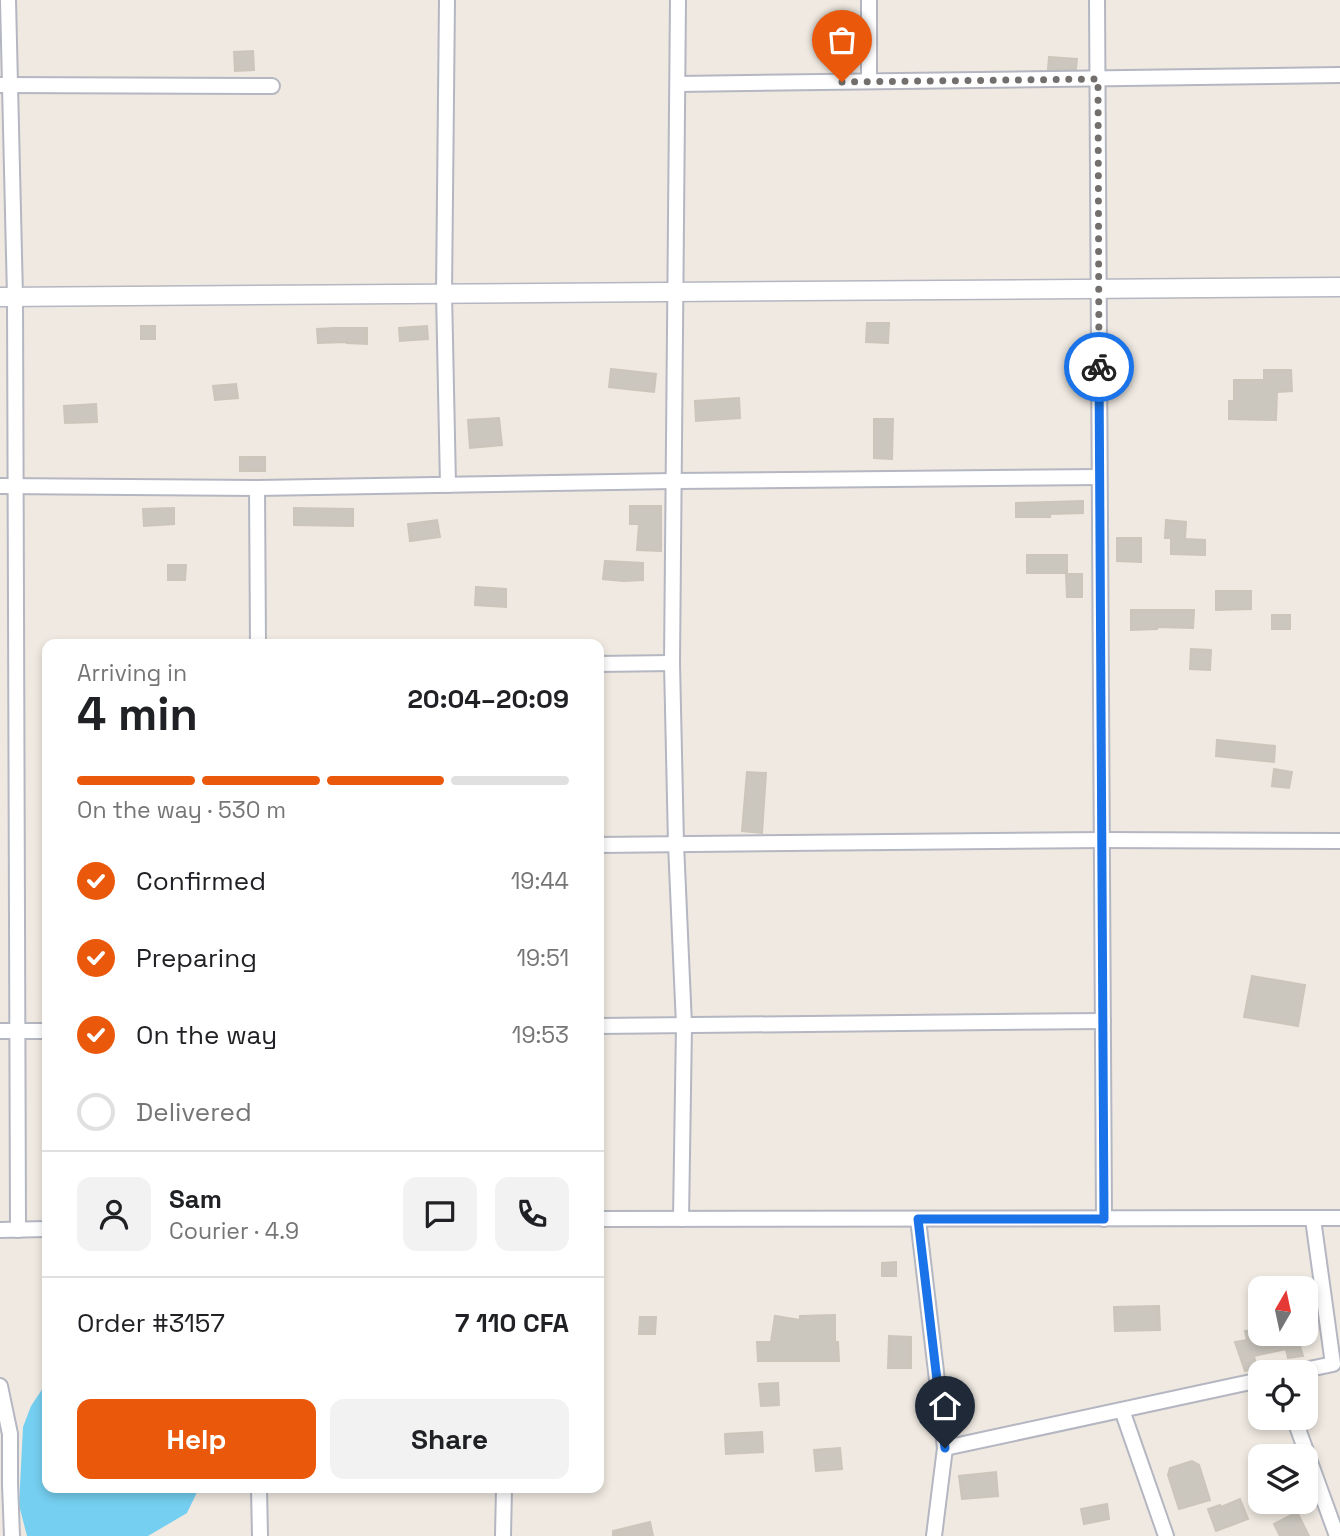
<!DOCTYPE html>
<html lang="en">
<head>
<meta charset="utf-8">
<style>
	:root { --surface:#fff; --page:#f2f2f2; --text:#202124; --muted:#757577; --line:#e0e0e0; --accent:#ea580c }
	body { margin:0; font-family:"Space Grotesk",sans-serif; background:var(--page); color:var(--text); height:100vh; display:flex; flex-direction:column; font-size:26px; white-space:nowrap }
	* { box-sizing:border-box; margin:0 }
	p { font-size:23px; color:var(--muted) }
	.icon { flex:none; width:38px; height:38px; fill:none; stroke:currentColor; stroke-width:2; stroke-linecap:round; stroke-linejoin:round }
	.map { position:relative; flex:1; overflow:hidden }
	.side { position:absolute; left:42px; top:639px; width:562px; height:854px; display:flex; flex-direction:column; background:var(--surface); border-radius:14px; box-shadow:0 4px 10px #0003 }
	.side>* { flex:none }
	.needle { width:46px; rotate:9deg }
	.buttons { position:absolute; left:1248px; top:1276px; display:grid; gap:14px }
	.buttons a { display:grid; place-items:center; width:70px; height:70px; border-radius:14px; background:var(--surface); box-shadow:0 4px 10px #0003; font-size:35px }
	.pin { position:absolute; display:grid; place-items:center; width:60px; height:60px; color:#fff; margin:-72px -30px; border-radius:50% 50% 50% 0; rotate:-45deg; box-shadow:0 0 7px #0007 }
	.pin .icon { rotate:45deg }
	.courier { position:absolute; display:grid; place-items:center; width:70px; height:70px; margin:-35px; border:5px solid #1a73e8; border-radius:50%; background:#fff; color:#222; box-shadow:0 2px 9px #0007 }
	.overview em { font-style:normal; font-weight:700 }
	.overview div { display:flex; flex-direction:column-reverse }
	.overview { display:flex; align-items:center; justify-content:space-between; height:119px; padding:0 35px }
	h1 { font-size:46px; font-weight:700; line-height:52px }
	.bar { display:grid; grid-template-columns:repeat(4,1fr); gap:10px 7px; align-content:center; height:84px; padding:0 35px }
	.bar i { height:9px; border-radius:5px; background:var(--line) }
	.bar .on { background:var(--accent) }
	.bar p { grid-column:span 4 }
	.line { display:flex; align-items:center; gap:18px; padding:0 35px; border-top:2px solid var(--line) }
	.line div { flex:1 }
	.round { display:grid; place-items:center; flex:none; width:74px; height:74px; border-radius:14px; background:var(--page) }
	ol { padding:0 35px; list-style:none }
	li { display:flex; align-items:center; gap:21px; height:77px }
	li p { margin-inline-start:auto }
	li .icon { padding:7px; border-radius:50%; background:var(--accent); color:#fff; stroke-width:4 }
	li:last-child { color:var(--muted) }
	li i { width:38px; height:38px; border:4px solid var(--line); border-radius:50% }
	.button { display:flex; gap:14px; margin-top:auto; padding:14px 35px }
	.button a { flex:1; height:80px; border-radius:14px; background:var(--accent); color:#fff; font-size:28px; font-weight:700; line-height:80px; text-align:center }
	.button a+a { background:var(--page); color:var(--text) }
	.map>svg:first-child { display:block }
	.water { fill:#75cff0 }
	.building { fill:#cbc7bf; stroke:#cbc5ba; stroke-width:2 }
	.lines { fill:none; stroke-linecap:round; stroke-linejoin:round }
	.minor-casing { stroke:#b4b7c1; stroke-width:18 }
	.tertiary-casing { stroke:#b4b7c1; stroke-width:21 }
	.minor { stroke:#fff; stroke-width:14 }
	.tertiary { stroke:#fff; stroke-width:18 }
	.done { stroke:#726f6d; stroke-width:7; stroke-dasharray:0 12.6 }
	.route { stroke:#1a73e8; stroke-width:9 }
</style>
</head>
<body>
<div class="map">
<svg width="1340" height="1536" viewBox="0 0 1340 1536">
	<rect width="100%" height="100%" fill="#efe9e1"/>
	<polygon class="water" points="47,1382 47,1488 199,1488 187,1513 148,1536 27,1536 19,1505 23,1427 31,1406"/>
	<g class="building">
		<polygon points="253,51 254,70 235,71 234,52"/>
		<polygon points="1049,57 1077,59 1076,69 1048,69"/>
		<polygon points="867,323 889,323 888,343 866,342"/>
		<rect x="141" y="326" width="14" height="13"/>
		<polygon points="427,326 428,339 400,341 399,328"/>
		<polygon points="335,328 367,328 367,344 347,343 347,342 318,343 317,329"/>
		<polygon points="611,369 656,374 654,392 609,387"/>
		<polygon points="1264,370 1291,370 1292,391 1277,392 1276,420 1229,419 1229,401 1234,401 1234,380 1264,380"/>
		<polygon points="236,384 238,398 215,400 213,386"/>
		<polygon points="739,398 740,418 696,421 695,401"/>
		<polygon points="96,404 97,422 65,423 64,406"/>
		<polygon points="499,418 502,445 470,448 468,420"/>
		<polygon points="874,419 893,419 892,459 874,458"/>
		<rect x="240" y="457" width="25" height="14"/>
		<polygon points="1083,501 1083,513 1050,514 1050,517 1016,517 1016,503"/>
		<polygon points="630,506 661,506 661,551 637,550 639,524 630,524"/>
		<polygon points="174,508 174,524 144,526 143,509"/>
		<polygon points="294,508 353,509 353,526 294,525"/>
		<polygon points="437,520 440,537 410,541 408,524"/>
		<polygon points="1166,520 1186,522 1185,539 1205,540 1205,555 1171,554 1171,538 1165,538"/>
		<polygon points="1117,538 1141,538 1141,562 1117,561"/>
		<rect x="1027" y="555" width="40" height="18"/>
		<polygon points="605,561 643,563 643,580 623,581 603,579"/>
		<polygon points="168,565 186,565 185,580 168,580"/>
		<polygon points="1066,574 1082,574 1082,597 1067,597"/>
		<polygon points="476,587 506,589 506,607 475,605"/>
		<polygon points="1216,591 1251,591 1251,609 1216,610"/>
		<polygon points="1131,610 1194,610 1193,628 1157,627 1157,629 1131,630"/>
		<rect x="1272" y="615" width="18" height="14"/>
		<polygon points="1191,649 1211,650 1210,670 1190,669"/>
		<polygon points="1217,740 1275,746 1274,762 1216,756"/>
		<polygon points="1274,769 1292,772 1289,788 1272,786"/>
		<polygon points="747,772 766,773 762,833 742,831"/>
		<polygon points="1252,976 1305,985 1298,1026 1244,1017"/>
		<polygon points="896,1262 896,1276 882,1276 882,1263"/>
		<polygon points="1159,1306 1160,1330 1115,1331 1114,1307"/>
		<polygon points="835,1315 835,1342 838,1342 839,1361 758,1361 757,1342 771,1342 775,1316 800,1320 800,1316"/>
		<polygon points="640,1317 656,1317 655,1334 639,1334"/>
		<polygon points="1260,1329 1260,1334 1296,1334 1303,1356 1288,1358 1286,1349 1254,1356 1257,1368 1245,1371 1235,1342 1247,1340 1245,1331"/>
		<polygon points="889,1336 911,1337 911,1368 888,1368"/>
		<polygon points="778,1383 779,1405 761,1406 759,1384"/>
		<polygon points="762,1432 763,1452 726,1454 725,1434"/>
		<polygon points="840,1448 842,1469 816,1471 814,1450"/>
		<polygon points="1192,1461 1199,1465 1210,1500 1179,1509 1168,1475 1170,1468"/>
		<polygon points="996,1472 998,1496 962,1499 959,1476"/>
		<polygon points="1240,1499 1248,1519 1216,1531 1208,1509 1220,1505 1221,1507"/>
		<polygon points="1107,1504 1109,1519 1084,1524 1081,1509"/>
		<polygon points="1297,1512 1309,1536 1280,1536 1274,1524"/>
		<polygon points="650,1522 653,1536 613,1536 613,1531"/>
	</g>
	<g class="lines">
		<g class="minor-casing">
			<g id="minor">
				<polyline points="8,0 15,297 18,1230"/>
				<polyline points="447,0 444,293 448,485"/>
				<polyline points="678,0 672,663 676,844 684,1025 681,1219"/>
				<polyline points="869,0 869,81"/>
				<polyline points="1097,0 1104,1219"/>
				<polyline points="678,84 1340,75"/>
				<polyline points="0,85 272,86"/>
				<polyline points="0,486 257,488 674,481 1099,477"/>
				<polyline points="257,488 258,644"/>
				<polyline points="598,664 672,663"/>
				<polyline points="598,845 1102,840 1340,841"/>
				<polyline points="598,1026 1103,1021"/>
				<polyline points="0,1031 47,1031"/>
				<polyline points="598,1219 1340,1218"/>
				<polyline points="918,1219 945,1448 934,1536"/>
				<polyline points="0,1230 47,1229"/>
				<polyline points="1295,1372 1333,1364 1313,1219"/>
				<polyline points="0,1386 10,1434 10,1484 12,1536"/>
				<polyline points="1122,1410 1166,1536"/>
				<polyline points="1294,1418 1337,1536"/>
				<polyline points="945,1448 1260,1380"/>
				<polyline points="259,1488 260,1536"/>
				<polyline points="503,1536 504,1488"/>
			</g>
		</g>
		<g class="tertiary-casing">
			<polyline id="tertiary" points="0,297 1340,287"/>
		</g>
		<use href="#minor" class="minor"/>
		<use href="#tertiary" class="tertiary"/>
	</g>
	<g class="lines">
		<polyline class="done" points="842,82 1098,79 1099,367"/>
		<polyline class="route" points="945,1448 918,1219 1104,1219 1099,367"/>
	</g>
</svg>
<div class="buttons">
<a><svg class="needle" viewBox="-14 -14 28 28"><path d="M0-13l5 13h-10z" fill="#e53935"/><path d="M0 13l5-13h-10z" fill="#757577"/></svg></a>
<a><svg class="icon" aria-label="locate" viewBox="0 0 24 24"><circle cx="12" cy="12" r="6"/><path d="M12 2v4M12 18v4M2 12h4M18 12h4"/></svg></a>
<a><svg class="icon" aria-label="layers" viewBox="0 0 24 24"><path d="M12 4l9 5-9 5-9-5zM3 14l9 5 9-5"/></svg></a>
</div>
<div class="pin" style="left:842px;top:82px;background:#ea580c"><svg class="icon" aria-label="bag" viewBox="0 0 24 24"><path d="M5 8h14l-1 12H6zM9 8a3 3 0 0 1 6 0"/></svg></div>
<div class="pin" style="left:945px;top:1448px;background:#1f2937"><svg class="icon" aria-label="home" viewBox="0 0 24 24"><path d="M3 11l9-7 9 7M6 9v11h12V9"/></svg></div>
<div class="courier" style="left:1099px;top:367px"><svg class="icon" aria-label="bike" viewBox="0 0 24 24"><circle cx="6" cy="16" r="4"/><circle cx="18" cy="16" r="4"/><path d="M6 16l4-8h5l3 8M10 8l3 8H6M13 5h3"/></svg></div>
<section class="side">
<div class="overview"><div><h1>4 min</h1><p>Arriving in</p></div><em>20:04–20:09</em></div>
<div class="bar"><i class="on"></i><i class="on"></i><i class="on"></i><i></i><p>On the way · 530 m</p></div>
<ol>
<li><svg class="icon" aria-label="check" viewBox="0 0 24 24"><path d="M5 12l5 5 9-10"/></svg>Confirmed<p>19:44</p></li>
<li><svg class="icon" aria-label="check" viewBox="0 0 24 24"><path d="M5 12l5 5 9-10"/></svg>Preparing<p>19:51</p></li>
<li><svg class="icon" aria-label="check" viewBox="0 0 24 24"><path d="M5 12l5 5 9-10"/></svg>On the way<p>19:53</p></li>
<li><i></i>Delivered</li>
</ol>
<div class="line" style="height:126px"><a class="round"><svg class="icon" aria-label="person" viewBox="0 0 24 24"><circle cx="12" cy="8" r="4"/><path d="M4 21q1-7 8-7t8 7"/></svg></a><div><b>Sam</b><p>Courier · 4.9</p></div><a class="round"><svg class="icon" aria-label="chat" viewBox="0 0 24 24"><path d="M4 5h16v11H9l-5 4z"/></svg></a><a class="round"><svg class="icon" aria-label="phone" viewBox="0 0 24 24"><path d="M5 4h4l2 5-3 2q2 4 5 5l2-3 5 2v4C11 20 4 13 5 4z"/></svg></a></div>
<div class="line" style="height:91px"><div>Order #3157</div><b>7 110 CFA</b></div>
<div class="button"><a>Help</a><a>Share</a></div>
</section>
</div>
</body>
</html>
